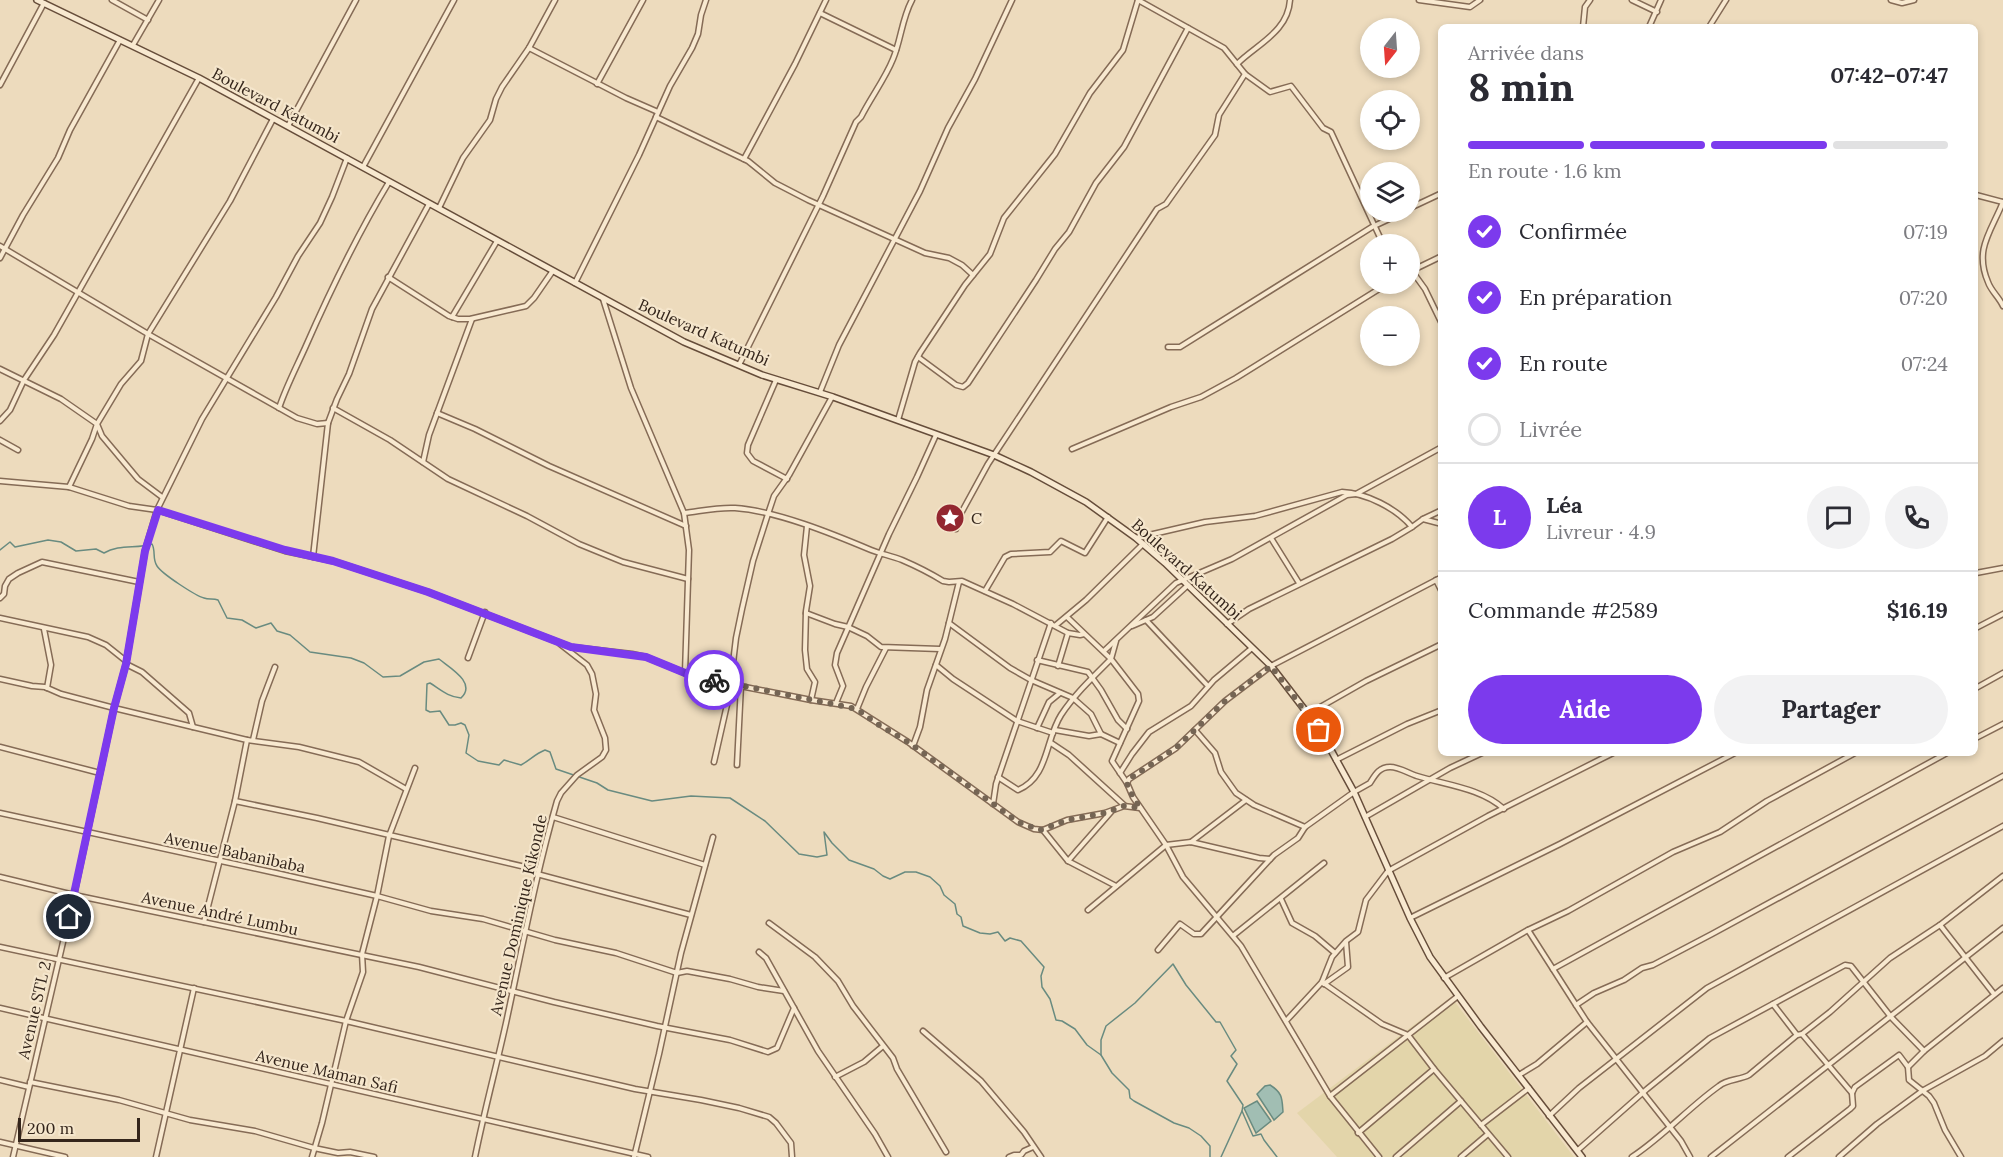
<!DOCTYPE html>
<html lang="fr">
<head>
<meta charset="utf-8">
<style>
	:root { --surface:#fff; --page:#f2f2f3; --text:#2b2b33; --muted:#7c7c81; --line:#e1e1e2; --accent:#7c3aed }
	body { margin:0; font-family:Lora,serif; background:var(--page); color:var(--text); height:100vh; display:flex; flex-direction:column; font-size:22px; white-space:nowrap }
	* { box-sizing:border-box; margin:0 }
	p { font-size:20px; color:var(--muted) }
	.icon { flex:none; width:33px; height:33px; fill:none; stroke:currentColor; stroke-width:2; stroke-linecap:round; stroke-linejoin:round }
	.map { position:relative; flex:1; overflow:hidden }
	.details { position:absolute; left:1438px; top:24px; width:540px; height:732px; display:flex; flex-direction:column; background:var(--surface); border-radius:9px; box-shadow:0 3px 9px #0003 }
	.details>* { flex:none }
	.needle { width:39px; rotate:197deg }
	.controls { position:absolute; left:1360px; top:18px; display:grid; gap:12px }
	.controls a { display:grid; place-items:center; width:60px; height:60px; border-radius:50%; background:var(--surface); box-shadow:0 3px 9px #0003; font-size:30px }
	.scale { position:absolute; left:18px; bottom:15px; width:122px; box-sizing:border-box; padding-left:6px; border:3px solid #34251b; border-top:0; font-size:16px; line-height:21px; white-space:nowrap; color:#34251b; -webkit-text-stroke:4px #f5e6cc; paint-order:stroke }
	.pin { position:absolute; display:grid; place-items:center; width:51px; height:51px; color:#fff; margin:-26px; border:3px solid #fff; border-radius:50%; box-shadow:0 2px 6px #0007 }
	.courier { position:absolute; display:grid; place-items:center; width:60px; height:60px; margin:-30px; border:4px solid #7c3aed; border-radius:50%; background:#fff; color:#222; box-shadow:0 2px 8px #0007 }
	.overview em { font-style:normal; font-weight:700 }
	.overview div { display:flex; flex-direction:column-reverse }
	.overview { display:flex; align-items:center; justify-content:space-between; height:102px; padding:0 30px }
	h1 { font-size:39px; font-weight:700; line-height:45px }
	.bar { display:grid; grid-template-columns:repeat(4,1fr); gap:9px 6px; align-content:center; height:72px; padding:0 30px }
	.bar i { height:8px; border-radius:4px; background:var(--line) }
	.bar .current { background:var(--accent) }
	.bar p { grid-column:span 4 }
	.line { display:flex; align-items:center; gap:15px; padding:0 30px; border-top:2px solid var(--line) }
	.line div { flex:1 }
	.round { display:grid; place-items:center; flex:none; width:63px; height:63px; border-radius:32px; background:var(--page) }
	ol { padding:0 30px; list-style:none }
	li { display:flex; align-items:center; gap:18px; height:66px }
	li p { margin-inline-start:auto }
	li .icon { padding:6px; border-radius:50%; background:var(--accent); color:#fff; stroke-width:4 }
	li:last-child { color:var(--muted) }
	li i { width:33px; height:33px; border:3px solid var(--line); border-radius:50% }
	.button { display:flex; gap:12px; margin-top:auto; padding:12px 30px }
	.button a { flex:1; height:69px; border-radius:36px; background:var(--accent); color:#fff; font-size:24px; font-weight:700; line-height:69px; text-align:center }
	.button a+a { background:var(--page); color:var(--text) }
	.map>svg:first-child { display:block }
	.farmland { fill:#e3d5aa }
	.water { fill:#a1beb3; stroke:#698b80; stroke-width:1.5 }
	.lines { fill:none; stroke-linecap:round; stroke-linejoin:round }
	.stream { stroke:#698b80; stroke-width:1.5 }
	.street-casing { stroke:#856b56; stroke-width:7 }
	.secondary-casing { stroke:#664d3a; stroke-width:8 }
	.street { stroke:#f8e9d0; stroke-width:4 }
	.secondary { stroke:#f8e9d0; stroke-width:5 }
	.done { stroke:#756554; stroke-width:6; stroke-dasharray:0 10.8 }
	.route { stroke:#7c3aed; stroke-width:8 }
	.labels { text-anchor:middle; stroke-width:4.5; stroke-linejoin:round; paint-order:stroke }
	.street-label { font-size:16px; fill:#34251b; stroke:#f5e6cc }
	.poi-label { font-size:16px; fill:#34251b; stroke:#f5e6cc; text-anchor:start }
</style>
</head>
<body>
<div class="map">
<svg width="2003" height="1157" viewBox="0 0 2003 1157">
	<rect width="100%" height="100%" fill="#eddbbd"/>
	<polygon class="farmland" points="1451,997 1574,1157 1337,1157 1297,1113"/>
	<g class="water">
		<path d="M1270,1085C1283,1093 1282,1099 1283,1112L1274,1120L1257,1094L1265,1086Z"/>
		<polygon points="1257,1101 1271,1121 1256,1133 1244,1108"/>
	</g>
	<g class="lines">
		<g class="stream">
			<path d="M0,550L10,542L15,547L48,540L61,542L76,551L96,549L104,553C119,544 137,549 152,544C156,551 152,559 157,566C162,574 196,596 204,598C209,600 213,598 218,600L227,618L242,620L256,628L271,623L277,631L290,635L310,652L351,658L364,663L383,677L400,676L424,662L439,659C450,668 477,683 461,698C448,697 441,690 430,683L427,684L426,710L430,712L440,711L449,725H455L461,723L465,725L469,735L466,753L478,761L499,765L504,760L521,765C530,760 535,754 545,750L550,752L556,769L597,783L608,790L652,801L691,796L730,798L765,821L799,854L817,857L827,855L824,832L832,843L849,860L874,869L883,876L890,879L905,872H916L930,877L940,886L944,895L955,904L957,914L961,917L963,926L980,933L990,934L998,932L1005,941L1010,938L1021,941L1044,967L1041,976L1042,987L1050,999L1056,1020L1062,1021L1075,1029L1087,1045L1101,1055L1112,1073L1129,1090L1130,1098L1134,1101L1174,1123L1189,1128L1201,1136L1210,1146V1157"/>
			<polyline points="1101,1055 1101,1040 1106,1026 1135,1003 1173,964 1186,985 1216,1022 1220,1022 1236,1050 1231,1056 1237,1064 1227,1081 1243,1105 1242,1111 1253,1136 1261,1134 1264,1140 1277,1157"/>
			<polyline points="1221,1157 1242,1111"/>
		</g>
		<g class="street-casing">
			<g id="street">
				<polyline points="112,0 148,20"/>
				<polyline points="1138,0 1224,48 1245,74 1270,92 1291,86 1323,128 1331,132 1383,244"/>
				<polyline points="1419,0 1470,7 1480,0"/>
				<polyline points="1632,0 1657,12"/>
				<polyline points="1891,0 1902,3 1914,0"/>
				<polyline points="820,13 896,50"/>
				<polyline points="1583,27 1585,7 1590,0"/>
				<polyline points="1649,27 1661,0"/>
				<polyline points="1709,27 1726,0"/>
				<polyline points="133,45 159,0"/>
				<polyline points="529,48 626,98 658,112"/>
				<path d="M1237,64C1257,44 1288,32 1290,0"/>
				<polyline points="597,84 643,0"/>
				<polyline points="0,85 44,3"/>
				<polyline points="656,117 748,161 775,183 808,200 925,253 949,258 962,265 973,275"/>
				<polyline points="288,126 356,0"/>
				<polyline points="744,159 795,64 826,0"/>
				<polyline points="363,167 454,0"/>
				<polyline points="1976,195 2003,202"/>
				<path d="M2003,202C1991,232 1974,249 1988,282C1991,291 1999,297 2003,306"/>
				<polyline points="439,208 463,158 490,120 496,99 502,87 529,48 555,0"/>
				<polyline points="1410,208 1442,193"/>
				<polyline points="0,246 148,334 297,418 317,424 328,423"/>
				<polyline points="0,258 23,215 58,158 70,130 120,40"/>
				<polyline points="1411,271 1442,256"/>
				<polyline points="1412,271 1425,289 1442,324"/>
				<polyline points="388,277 449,316 458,319 470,319 526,306 534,298 552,272"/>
				<polyline points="575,283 639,155 670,86 692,48 698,34 701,15 706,0"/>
				<polyline points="603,299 631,388 684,513 689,550 685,673"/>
				<polyline points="452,317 497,241"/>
				<polyline points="1168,347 1180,347 1372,227 1404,212"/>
				<polyline points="918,357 956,385 963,387 968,383 1036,280 1055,249 1069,232 1096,183 1124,147 1188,28"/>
				<path d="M739,365L823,196L856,122L861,117C871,97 885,79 893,59C901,40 902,18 912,0"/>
				<polyline points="0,369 61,399 97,424 102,436 138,479 162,497"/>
				<polyline points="776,380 748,445 747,453 753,461 787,479"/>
				<polyline points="820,392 839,345 920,191 948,128 975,79 1012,0"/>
				<path d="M279,408C286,387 296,368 305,348C330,291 357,235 389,182"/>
				<polyline points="333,408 390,440 448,479 527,516 579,544 623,562 688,579"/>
				<polyline points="437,413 475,429 549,466 686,526"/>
				<polyline points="898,420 915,362 920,353 965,285 990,254 1004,218 1055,154 1090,93 1123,50 1138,0"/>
				<polyline points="0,421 10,410 24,380 54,335 199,78"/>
				<polyline points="0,440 18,450"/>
				<polyline points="1072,449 1171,407 1201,397 1236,378 1387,284"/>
				<polyline points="423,462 429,435 472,319"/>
				<polyline points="0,481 69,487 129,506 157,510 285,551 333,561 428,592 571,647 632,654 646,657 685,673 715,681 811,700 851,706 908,742 1018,822 1034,829 1043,830 1067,820 1105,813 1124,806 1140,808"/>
				<polyline points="69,487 92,439 97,424 121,384 141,361 148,334 230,201 273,119"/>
				<path d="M684,513C701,511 718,507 735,508C777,511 833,534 871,550C881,554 892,556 902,560C916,566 930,573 943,581L949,582L962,581L1013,604L1068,633L1080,635L1084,634"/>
				<polyline points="1423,519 1442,510"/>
				<polyline points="807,526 804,555 810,586 806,611 805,650 807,669 815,682 811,700"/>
				<polyline points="956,529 959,517 988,464 1157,209 1166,204 1215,135 1219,115 1245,74"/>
				<path d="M1136,538L1205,522L1255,516L1342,492C1366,493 1396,508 1412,527L1423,519L1442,524"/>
				<polyline points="1271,538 1299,583"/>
				<polyline points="313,557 328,423 337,399 349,374 372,309 429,204"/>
				<polyline points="1976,573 2003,568"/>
				<polyline points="1436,580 1442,592"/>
				<polyline points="985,591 1005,557 1011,554 1050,552 1061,541 1085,553 1108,517"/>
				<polyline points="0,598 4,594 5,586 9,579 18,573 42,562 139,582"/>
				<polyline points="806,613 835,624 848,627 867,636 881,647 940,649"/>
				<polyline points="0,618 88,637 106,645 126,661"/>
				<polyline points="1146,620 1208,686"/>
				<polyline points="949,623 1010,668 1031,680 1073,698 1091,714 1101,734"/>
				<polyline points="1227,624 1249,609 1392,539 1412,527"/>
				<polyline points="1056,625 1086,600 1143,544"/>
				<polyline points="1132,626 1153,617 1188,585"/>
				<polyline points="1976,628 2003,614"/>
				<polyline points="44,629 51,665 47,688"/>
				<polyline points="1116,641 1111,659 1138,694 1139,701 1112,761 1127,783 1133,797 1166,845 1183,877 1241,946 1330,1096 1379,1157"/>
				<polyline points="1104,651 1176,583 1232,559 1347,495 1356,494 1442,447"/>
				<polyline points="468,658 485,612"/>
				<polyline points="1037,660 1088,672 1101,690 1118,720 1127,729"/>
				<polyline points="126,664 142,672 189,713 193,727"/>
				<polyline points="936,665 953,679 1017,721 1053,733"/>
				<polyline points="1058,666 1068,633"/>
				<polyline points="0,679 32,686 45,687 61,694 114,708 247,740 235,801 204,922"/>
				<polyline points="1976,688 2003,673"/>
				<polyline points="836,703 843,686 835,665 837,653 889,534 917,477 936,435"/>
				<polyline points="857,709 866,687 886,648"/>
				<polyline points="1308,714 1366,681 1442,644"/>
				<polyline points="1037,728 1049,702 1060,693"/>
				<polyline points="1055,730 1089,736 1101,734 1120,743"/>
				<polyline points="1195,730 1215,753 1221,772 1236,793 1254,805 1305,827"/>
				<polyline points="1976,738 2003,724"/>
				<polyline points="247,740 299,747 359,762 406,789"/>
				<polyline points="253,740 262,701 275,667"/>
				<polyline points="1051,743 1069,755 1124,805"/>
				<polyline points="913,746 920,727 927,690 945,639 959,582"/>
				<polyline points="0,747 100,773"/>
				<polyline points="1336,760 1407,724 1442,710"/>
				<polyline points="714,762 729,696 736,638 742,609 753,561 768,514 774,496 789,475 832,397"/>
				<polyline points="737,765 741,685"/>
				<polyline points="1120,773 1132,754 1149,732 1191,706 1214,680 1252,648"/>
				<path d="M998,777L1018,790C1049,777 1045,740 1061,715C1075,694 1093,677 1111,659L1067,617"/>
				<polyline points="1127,783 1129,779 1176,748 1225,701 1271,666 1442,577"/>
				<polyline points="235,801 317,818 538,870"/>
				<polyline points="993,804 996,784 1051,623"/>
				<polyline points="0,813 276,873 377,896 431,911 483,919 555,940 616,953 677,973 687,971 730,979 758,987 784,991"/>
				<polyline points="553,817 705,865"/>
				<polyline points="1365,817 1450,768 1482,753"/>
				<polyline points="1043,830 1068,861 1116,886"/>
				<polyline points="1191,842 1246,800"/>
				<polyline points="1068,861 1111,812"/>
				<polyline points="537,874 691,915"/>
				<polyline points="0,877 74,895 419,967 554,1002 657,1026 730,1040 768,1052 777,1048 794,1008"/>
				<polyline points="1281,899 1292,923 1315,936 1335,953"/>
				<polyline points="1088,910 1166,845 1191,842 1259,858 1270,859"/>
				<polyline points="1410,918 1560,844 1735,753"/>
				<polyline points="769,923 815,957 838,981 853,1006 893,1058 897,1069 946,1152"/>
				<polyline points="1940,925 1994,994"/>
				<polyline points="1528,930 1576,1005"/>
				<polyline points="1234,935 1324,863"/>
				<polyline points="0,947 346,1021 635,1089 701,1100 739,1108 769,1117 776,1123 791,1143 792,1157"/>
				<path d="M1158,950L1180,924L1194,934H1201L1274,855L1298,838L1305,827L1354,792L1370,783C1375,775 1379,767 1390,767C1399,767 1408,773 1417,776C1446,785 1481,788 1504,809"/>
				<polyline points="759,952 766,958 818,1051 875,1134 888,1157"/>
				<polyline points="1553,969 1947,753"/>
				<polyline points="1444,978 1528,930 1568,911 1673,852 1720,832 1767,801 1855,753"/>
				<polyline points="1322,982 1382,1024 1408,1035 1434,1069 1508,1157"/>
				<polyline points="1324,984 1348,967 1346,942"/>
				<polyline points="1773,1004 1797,1035"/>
				<polyline points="0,1008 648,1157"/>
				<polyline points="1286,1021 1322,982 1332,957 1346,941 1358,932 1366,900 1388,871 1488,816 1613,753"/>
				<polyline points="1587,1022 1681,1141 1690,1157"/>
				<polyline points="923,1031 981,1081 1024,1132 1041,1157"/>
				<polyline points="1802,1034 1852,1093"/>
				<polyline points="1908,1067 1924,1051 2003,988"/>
				<polyline points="1519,1075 1537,1064 1587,1022 1576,1005 1594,993 1624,980 1642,968 1653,965 1712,934 2003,776"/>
				<polyline points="835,1077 864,1062 883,1046"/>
				<polyline points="0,1080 29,1087"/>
				<polyline points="30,1082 119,1100 190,1120 255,1131 314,1148 338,1153 350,1152 374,1157"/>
				<polyline points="1330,1096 1458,996"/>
				<polyline points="1549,1116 1579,1088 1707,988 2003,826"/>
				<polyline points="1481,1125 1529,1088"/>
				<polyline points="1358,1133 1434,1069"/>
				<polyline points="0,1142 65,1157"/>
				<polyline points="1578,1150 1647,1089 1710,1038 1845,965 1851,966 1891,1017 1924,1051"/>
				<polyline points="13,1157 74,895 114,708 126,664 145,551 157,510 202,419 276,297 298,256 320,223 332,197 347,158"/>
				<polyline points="156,1157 194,988"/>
				<polyline points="312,1157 322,1123 346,1021 363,972 362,954 377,896 389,836 415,768"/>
				<path d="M475,1157C484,1112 496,1068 506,1023C522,949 536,874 557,801L561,793L577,775L602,757L606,750L605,738L594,710L596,694L592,674L587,665L560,644"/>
				<polyline points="634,1157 659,1054 681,953 713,837"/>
				<polyline points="1009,1157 1014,1155 1021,1155 1024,1151 1033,1147"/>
				<polyline points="1396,1157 1461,1101"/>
				<polyline points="1461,1157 1488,1134"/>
				<path d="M1632,1157C1664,1136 1688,1108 1719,1086C1727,1079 1740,1080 1749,1075L1797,1035L1802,1034L1830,1012L1890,958L1940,925L2003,876"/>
				<polyline points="1711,1157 2003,928"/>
				<polyline points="1788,1157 1850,1109 1853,1106 1852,1093 1855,1087 1899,1055 1908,1067 1909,1080 1929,1096 1934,1103 1945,1130 1961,1157"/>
				<polyline points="1839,1157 1877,1124 1922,1091 1985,1056 2003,1041"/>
			</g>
		</g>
		<g class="secondary-casing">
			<polyline id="secondary" points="37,0 199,78 684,342 762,375 833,397 994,455 1031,472 1086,502 1136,538 1165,563 1271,666 1308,714 1326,741 1354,792 1410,918 1430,957 1481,1027 1582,1157"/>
		</g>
		<use href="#street" class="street"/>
		<use href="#secondary" class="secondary"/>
	</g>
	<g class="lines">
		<polyline class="done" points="714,680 857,709 876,723 908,742 1018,822 1040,830 1067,820 1105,813 1124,806 1140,808 1127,786 1129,779 1176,748 1225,701 1271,666 1319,730"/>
		<polyline class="route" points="69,917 114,708 126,664 145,551 158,510 285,550 333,561 428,592 571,647 646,657 685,673 714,680"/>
	</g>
	<defs>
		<g id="sight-disc" transform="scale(1.5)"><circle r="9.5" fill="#932730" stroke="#f5e6cc"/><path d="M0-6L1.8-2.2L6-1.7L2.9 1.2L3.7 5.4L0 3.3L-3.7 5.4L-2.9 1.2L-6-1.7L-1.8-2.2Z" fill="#fff"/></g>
	</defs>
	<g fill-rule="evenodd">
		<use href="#sight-disc" x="950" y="518"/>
	</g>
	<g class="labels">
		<g class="street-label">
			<text transform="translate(276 105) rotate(28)" y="6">Boulevard Katumbi</text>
			<text transform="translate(704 332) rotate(24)" y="6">Boulevard Katumbi</text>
			<text transform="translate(1187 569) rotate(42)" y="6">Boulevard Katumbi</text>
			<text transform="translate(235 852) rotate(12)" y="6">Avenue Babanibaba</text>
			<text transform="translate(220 913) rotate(12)" y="6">Avenue André Lumbu</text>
			<text transform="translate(518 915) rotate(-77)" y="6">Avenue Dominique Kikonde</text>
			<text transform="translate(34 1010) rotate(-77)" y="6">Avenue STL 2</text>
			<text transform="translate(327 1071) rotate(13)" y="6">Avenue Maman Safi</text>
		</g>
		<g class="poi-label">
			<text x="971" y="524">C</text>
		</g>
	</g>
</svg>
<div class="controls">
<a><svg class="needle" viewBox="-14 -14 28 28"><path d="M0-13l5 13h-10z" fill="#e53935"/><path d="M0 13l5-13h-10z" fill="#7c7c81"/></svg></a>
<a><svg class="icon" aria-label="locate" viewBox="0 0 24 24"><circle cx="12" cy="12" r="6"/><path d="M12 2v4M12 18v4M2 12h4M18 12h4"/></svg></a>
<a><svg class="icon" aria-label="layers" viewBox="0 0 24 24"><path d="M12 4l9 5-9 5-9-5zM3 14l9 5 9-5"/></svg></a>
<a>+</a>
<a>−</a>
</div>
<div class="scale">200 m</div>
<div class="pin" style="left:1319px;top:730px;background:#ea580c"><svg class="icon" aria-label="bag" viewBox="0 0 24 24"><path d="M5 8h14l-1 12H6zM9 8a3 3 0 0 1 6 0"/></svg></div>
<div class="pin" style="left:69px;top:917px;background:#1f2937"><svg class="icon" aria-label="home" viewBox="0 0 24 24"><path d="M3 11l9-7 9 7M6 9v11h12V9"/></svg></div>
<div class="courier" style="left:714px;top:680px"><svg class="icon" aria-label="bike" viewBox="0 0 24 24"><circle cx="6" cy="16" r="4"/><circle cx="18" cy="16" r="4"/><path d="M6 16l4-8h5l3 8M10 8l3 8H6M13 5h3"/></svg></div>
<section class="details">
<div class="overview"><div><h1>8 min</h1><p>Arrivée dans</p></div><em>07:42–07:47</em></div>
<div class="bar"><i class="current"></i><i class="current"></i><i class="current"></i><i></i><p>En route · 1.6 km</p></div>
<ol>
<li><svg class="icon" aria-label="check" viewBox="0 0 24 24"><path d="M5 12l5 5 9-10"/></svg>Confirmée<p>07:19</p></li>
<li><svg class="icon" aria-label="check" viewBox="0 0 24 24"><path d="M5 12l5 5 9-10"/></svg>En préparation<p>07:20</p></li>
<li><svg class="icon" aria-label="check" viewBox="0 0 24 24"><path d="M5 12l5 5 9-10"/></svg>En route<p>07:24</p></li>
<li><i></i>Livrée</li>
</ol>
<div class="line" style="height:108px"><b class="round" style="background:var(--accent);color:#fff">L</b><div><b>Léa</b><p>Livreur · 4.9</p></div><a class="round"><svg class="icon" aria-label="chat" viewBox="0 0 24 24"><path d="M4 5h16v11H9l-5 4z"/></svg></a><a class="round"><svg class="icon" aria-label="phone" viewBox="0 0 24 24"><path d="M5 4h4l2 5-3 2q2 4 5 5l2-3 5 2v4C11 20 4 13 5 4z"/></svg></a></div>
<div class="line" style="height:78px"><div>Commande #2589</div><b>$16.19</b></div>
<div class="button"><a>Aide</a><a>Partager</a></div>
</section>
</div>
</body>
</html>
